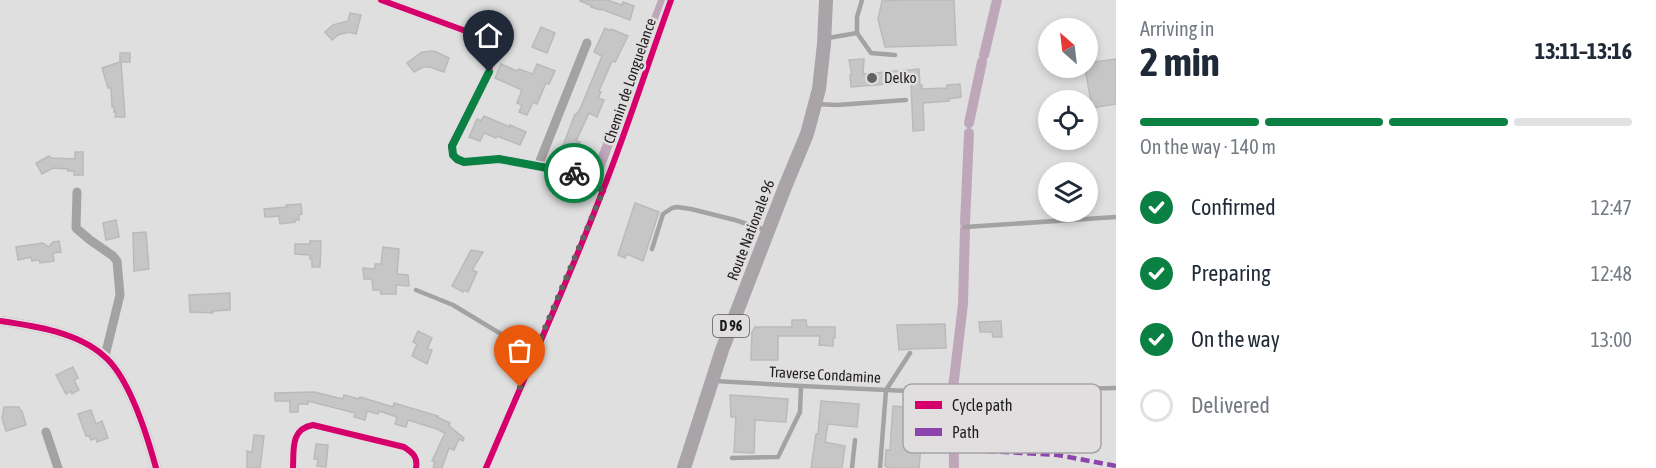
<!DOCTYPE html>
<html lang="en">
<head>
<meta charset="utf-8">
<style>
	:root { --surface:#fff; --page:#f6f6f7; --text:#1f2937; --muted:#747a83; --line:#e0e1e3; --accent:#0b8043 }
	body { margin:0; font-family:"Asap Condensed",sans-serif; background:var(--page); color:var(--text); height:100vh; display:flex; flex-direction:column; font-size:22px; white-space:nowrap }
	* { box-sizing:border-box; margin:0 }
	p { font-size:20px; color:var(--muted) }
	.icon { flex:none; width:33px; height:33px; fill:none; stroke:currentColor; stroke-width:2; stroke-linecap:round; stroke-linejoin:round }
	.map { position:relative; flex:1; overflow:hidden }
	.drawer { display:flex; flex-direction:column; background:var(--surface); width:540px }
	.drawer>* { flex:none }
	.needle { width:39px; rotate:332deg }
	.tools { position:absolute; left:1038px; top:18px; display:grid; gap:12px }
	.tools a { display:grid; place-items:center; width:60px; height:60px; border-radius:50%; background:var(--surface); box-shadow:0 3px 9px #0003; font-size:30px }
	.pin { position:absolute; display:grid; place-items:center; width:51px; height:51px; color:#fff; margin:-62px -26px; border-radius:50% 50% 50% 0; rotate:-45deg; box-shadow:0 0 6px #0007 }
	.pin .icon { rotate:45deg }
	.courier { position:absolute; display:grid; place-items:center; width:60px; height:60px; margin:-30px; border:4px solid #0b8043; border-radius:50%; background:#fff; color:#222; box-shadow:0 2px 8px #0007 }
	.headline em { font-style:normal; font-weight:700 }
	.headline div { display:flex; flex-direction:column-reverse }
	.headline { display:flex; align-items:center; justify-content:space-between; height:102px; padding:0 24px }
	h1 { font-size:39px; font-weight:700; line-height:45px }
	.bar { display:grid; grid-template-columns:repeat(4,1fr); gap:9px 6px; align-content:center; height:72px; padding:0 24px }
	.bar i { height:8px; border-radius:4px; background:var(--line) }
	.bar .active { background:var(--accent) }
	.bar p { grid-column:span 4 }
	ol { padding:0 24px; list-style:none }
	li { display:flex; align-items:center; gap:18px; height:66px }
	li p { margin-inline-start:auto }
	li .icon { padding:6px; border-radius:50%; background:var(--accent); color:#fff; stroke-width:4 }
	li:last-child { color:var(--muted) }
	li i { width:33px; height:33px; border:3px solid var(--line); border-radius:50% }
	main { display:flex; flex:1; min-height:0 }
	.map>svg:first-child { display:block }
	.water { fill:#bfa7ba }
	.lines { fill:none; stroke-linecap:round; stroke-linejoin:round }
	.canal { stroke:#bfa7ba; stroke-width:10 }
	.building { fill:#c7c6c7; stroke:#bbbabb; stroke-width:1.5 }
	.service { stroke:#a5a2a4; stroke-width:4.5 }
	.minor { stroke:#a5a2a4; stroke-width:9 }
	.tertiary { stroke:#a5a2a4; stroke-width:10 }
	.primary { stroke:#a9a4a7; stroke-width:14 }
	.quiet { stroke:#8e44ad; stroke-width:4.5; stroke-dasharray:9 4.5; stroke-linecap:butt }
	.cycleway-casing { stroke:#e1dee0; stroke-width:10 }
	.cycleway { stroke:#d6006c; stroke-width:6 }
	.done { stroke:#636263; stroke-width:6; stroke-dasharray:0 10.8 }
	.route { stroke:#0b8043; stroke-width:8 }
	.poi-dot { fill:#636263; stroke:#e1dee0; stroke-width:2 }
	.labels { text-anchor:middle; stroke-width:5; stroke-linejoin:round; paint-order:stroke }
	.shield { fill:#e1dee0; stroke:#595859; stroke-width:1.5 }
	.shield-label { font-size:14px; font-weight:bold; fill:#1f1e1f }
	.poi-label { font-size:15px; fill:#1f1e1f; stroke:#e1dee0; text-anchor:start }
	.street-label { font-size:15px; fill:#1f1e1f; stroke:#e1dee0 }
	.key { fill:#e1dee0; stroke:#a7a4a6; stroke-width:1.5 }
	.key-label { font-size:16px; fill:#1f1e1f }
</style>
</head>
<body>
<main>
<div class="map">
<svg width="1116" height="468" viewBox="0 0 1116 468">
	<rect width="100%" height="100%" fill="#e0dfe0"/>
	<polygon class="water" points="658,0 665,0 602,175 592,172"/>
	<g class="lines">
		<g class="canal">
			<polyline points="984,55 997,0"/>
			<polyline points="969,123 982,62"/>
			<polyline points="965,223 969,133"/>
			<polyline points="953,388 963,304 965,229"/>
			<polyline points="953,394 954,468"/>
		</g>
	</g>
	<g class="building">
		<polygon points="580,0 607,0 622,5 623,2 634,6 630,20 601,9 600,10 591,7 592,6 580,1"/>
		<polygon points="907,0 954,0 956,45 885,47 878,19 882,1"/>
		<polygon points="350,13 361,15 356,34 349,32 338,35 332,40 325,32 333,25 348,21"/>
		<polygon points="541,27 555,33 547,53 532,47"/>
		<polygon points="605,28 610,31 611,29 628,36 615,62 612,61 599,91 601,92 598,98 604,100 597,117 589,113 576,141 580,142 577,150 576,149 569,164 558,159 575,114 576,115 580,109 602,56 594,52"/>
		<polygon points="434,51 449,58 444,72 430,67 423,67 414,72 407,63 422,52"/>
		<polygon points="120,53 130,53 130,62 121,62 125,117 115,117 116,111 114,112 114,107 112,107 111,88 108,88 102,68 120,62"/>
		<polygon points="864,59 863,74 919,69 920,85 922,85 922,89 947,88 947,85 960,84 961,97 948,99 949,101 923,103 924,130 913,131 911,82 851,87 850,75 852,75 849,60"/>
		<polygon points="1116,59 1116,104 1092,108 1085,68 1088,68 1088,63"/>
		<polygon points="501,64 517,71 519,69 533,74 537,64 555,71 549,84 546,83 537,104 533,102 527,115 519,112 522,105 517,103 522,90 495,78"/>
		<polygon points="484,116 510,127 510,125 526,132 520,145 497,136 496,138 484,133 480,141 469,137 477,119 481,121"/>
		<polygon points="75,152 83,152 83,175 74,175 74,171 68,171 68,169 53,168 42,174 36,163 49,156 51,158 75,159"/>
		<polygon points="635,203 659,212 643,261 627,254 625,258 618,255"/>
		<polygon points="301,204 302,214 299,215 299,220 295,220 295,222 280,224 279,216 265,217 264,209 287,207 286,205"/>
		<polygon points="116,220 119,237 106,240 103,223"/>
		<polygon points="146,232 149,269 134,271 133,233"/>
		<polygon points="59,241 61,252 53,253 54,261 40,263 39,260 32,261 31,257 18,260 16,247 43,243 49,247 53,242"/>
		<polygon points="310,241 321,241 320,267 312,267 312,259 310,259 310,255 295,254 295,244 310,244"/>
		<polygon points="383,247 399,249 397,274 408,275 409,286 396,285 396,294 381,294 380,290 373,290 372,279 364,279 363,268 375,269 375,264 381,264"/>
		<polygon points="471,250 483,252 472,270 477,272 468,292 464,290 463,292 452,286"/>
		<polygon points="230,293 230,310 212,311 213,313 190,312 189,295"/>
		<polygon points="792,320 806,320 807,327 835,327 835,338 833,338 833,346 819,345 820,336 778,336 778,360 751,360 752,332 755,327 792,327"/>
		<polygon points="1001,321 1002,337 993,337 992,332 980,332 979,322"/>
		<polygon points="945,324 946,348 910,349 899,350 897,325"/>
		<polygon points="418,331 432,338 427,349 432,350 427,364 412,356 417,344 413,342"/>
		<polygon points="73,367 78,378 74,380 79,390 72,394 71,391 66,394 56,375"/>
		<polygon points="314,392 343,399 344,395 359,399 360,397 393,407 394,403 438,416 437,417 450,423 449,426 464,438 463,441 459,439 454,450 449,448 442,468 433,468 435,462 432,461 445,433 440,431 440,430 408,420 406,427 395,424 397,417 379,411 378,414 367,411 365,420 354,417 355,413 308,401 308,404 298,404 298,412 290,412 290,401 275,401 275,393"/>
		<polygon points="730,395 788,399 786,422 755,420 754,453 734,452 736,417 731,417"/>
		<polygon points="821,401 859,404 857,427 828,424 825,442 845,446 842,468 811,468 816,434 818,434"/>
		<polygon points="893,406 924,409 919,468 889,468 885,466 886,450 890,450"/>
		<polygon points="4,407 19,407 20,410 22,411 26,425 6,431 2,418"/>
		<polygon points="91,410 96,424 102,421 108,438 97,442 96,438 91,440 89,436 86,436 78,414"/>
		<polygon points="254,435 264,436 260,468 247,468 247,451 252,452"/>
		<polygon points="316,444 328,445 326,467 317,466 318,459 314,459"/>
	</g>
	<g class="lines">
		<g class="service">
			<polyline points="857,33 857,17 862,0"/>
			<polyline points="828,38 857,33 871,53 895,55"/>
			<polyline points="816,104 837,105 906,100"/>
			<polyline points="965,227 1116,217"/>
			<polyline points="652,249 663,214 672,208 677,207 691,209 735,220 765,230"/>
			<polyline points="416,290 453,305 534,354"/>
			<polyline points="715,381 801,386 929,392 1116,388"/>
			<polyline points="732,458 778,457 800,412 801,386"/>
			<polyline points="852,468 855,440"/>
			<polyline points="880,468 886,390 910,353"/>
		</g>
		<g class="minor">
			<polyline points="381,0 463,30 482,39 489,47 491,58 489,72 451,146 453,155 457,160 464,162 499,159 562,170 585,176 603,191"/>
			<polyline points="538,166 587,43"/>
			<polyline points="77,192 76,228 90,240 113,256 117,261 120,295 105,356"/>
			<polyline points="46,432 58,468"/>
			<path d="M293,468C294,450 290,429 313,425L404,447C413,453 418,457 416,468"/>
			<path d="M486,468C525,376 567,284 603,190C628,127 648,63 671,0"/>
		</g>
		<path class="tertiary" d="M0,321C35,326 77,332 104,356C130,378 147,435 156,468"/>
		<polyline class="primary" points="684,468 722,350 785,187 807,134 819,89 824,44 826,0"/>
		<polyline class="quiet" points="968,391 975,402 978,444 980,449 987,451 1058,455 1116,466"/>
		<g class="cycleway-casing">
			<g id="cycleway">
				<polyline points="381,0 463,30 482,39 489,47 491,58 489,72 451,146 453,155 457,160 464,162 499,159 562,170 585,176 603,191"/>
				<path d="M0,321C35,326 77,332 104,356C130,378 147,435 156,468"/>
				<path d="M293,468C294,450 290,429 313,425L404,447C413,453 418,457 416,468"/>
				<path d="M486,468C525,376 567,284 603,190C628,127 648,63 671,0"/>
			</g>
		</g>
		<use href="#cycleway" class="cycleway"/>
	</g>
	<g class="lines">
		<polyline class="done" points="520,387 603,191 585,176 574,173"/>
		<polyline class="route" points="489,72 452,146 453,155 457,159 464,162 499,159 574,173"/>
	</g>
	<circle class="poi-dot" cx="872" cy="78" r="6"/>
	<g class="labels">
		<rect class="shield" x="713" y="315" width="36" height="22" rx="4.5"/>
		<g class="shield-label">
			<text x="731" y="331">D 96</text>
		</g>
		<g class="poi-label">
			<text x="884" y="83">Delko</text>
		</g>
		<g class="street-label">
			<text transform="translate(630 81) rotate(-71)" y="5">Chemin de Longuelance</text>
			<text transform="translate(751 230) rotate(-69)" y="5">Route Nationale 96</text>
			<text transform="translate(825 375) rotate(3)" y="5">Traverse Condamine</text>
		</g>
	</g>
	<rect x="903" y="384" width="198" height="69" rx="9" class="key"/>
	<rect x="915" y="401" width="27" height="8" fill="#d6006c"/>
	<rect x="915" y="428" width="27" height="8" fill="#8e44ad"/>
	<g class="key-label">
		<text x="952" y="411">Cycle path</text>
		<text x="952" y="438">Path</text>
	</g>
</svg>
<div class="tools">
<a><svg class="needle" viewBox="-14 -14 28 28"><path d="M0-13l5 13h-10z" fill="#e53935"/><path d="M0 13l5-13h-10z" fill="#747a83"/></svg></a>
<a><svg class="icon" aria-label="locate" viewBox="0 0 24 24"><circle cx="12" cy="12" r="6"/><path d="M12 2v4M12 18v4M2 12h4M18 12h4"/></svg></a>
<a><svg class="icon" aria-label="layers" viewBox="0 0 24 24"><path d="M12 4l9 5-9 5-9-5zM3 14l9 5 9-5"/></svg></a>
</div>
<div class="pin" style="left:520px;top:387px;background:#ea580c"><svg class="icon" aria-label="bag" viewBox="0 0 24 24"><path d="M5 8h14l-1 12H6zM9 8a3 3 0 0 1 6 0"/></svg></div>
<div class="pin" style="left:489px;top:72px;background:#1f2937"><svg class="icon" aria-label="home" viewBox="0 0 24 24"><path d="M3 11l9-7 9 7M6 9v11h12V9"/></svg></div>
<div class="courier" style="left:574px;top:173px"><svg class="icon" aria-label="bike" viewBox="0 0 24 24"><circle cx="6" cy="16" r="4"/><circle cx="18" cy="16" r="4"/><path d="M6 16l4-8h5l3 8M10 8l3 8H6M13 5h3"/></svg></div>
</div>
<section class="drawer">
<div class="headline"><div><h1>2 min</h1><p>Arriving in</p></div><em>13:11–13:16</em></div>
<div class="bar"><i class="active"></i><i class="active"></i><i class="active"></i><i></i><p>On the way · 140 m</p></div>
<ol>
<li><svg class="icon" aria-label="check" viewBox="0 0 24 24"><path d="M5 12l5 5 9-10"/></svg>Confirmed<p>12:47</p></li>
<li><svg class="icon" aria-label="check" viewBox="0 0 24 24"><path d="M5 12l5 5 9-10"/></svg>Preparing<p>12:48</p></li>
<li><svg class="icon" aria-label="check" viewBox="0 0 24 24"><path d="M5 12l5 5 9-10"/></svg>On the way<p>13:00</p></li>
<li><i></i>Delivered</li>
</ol>
</section>
</main>
</body>
</html>
